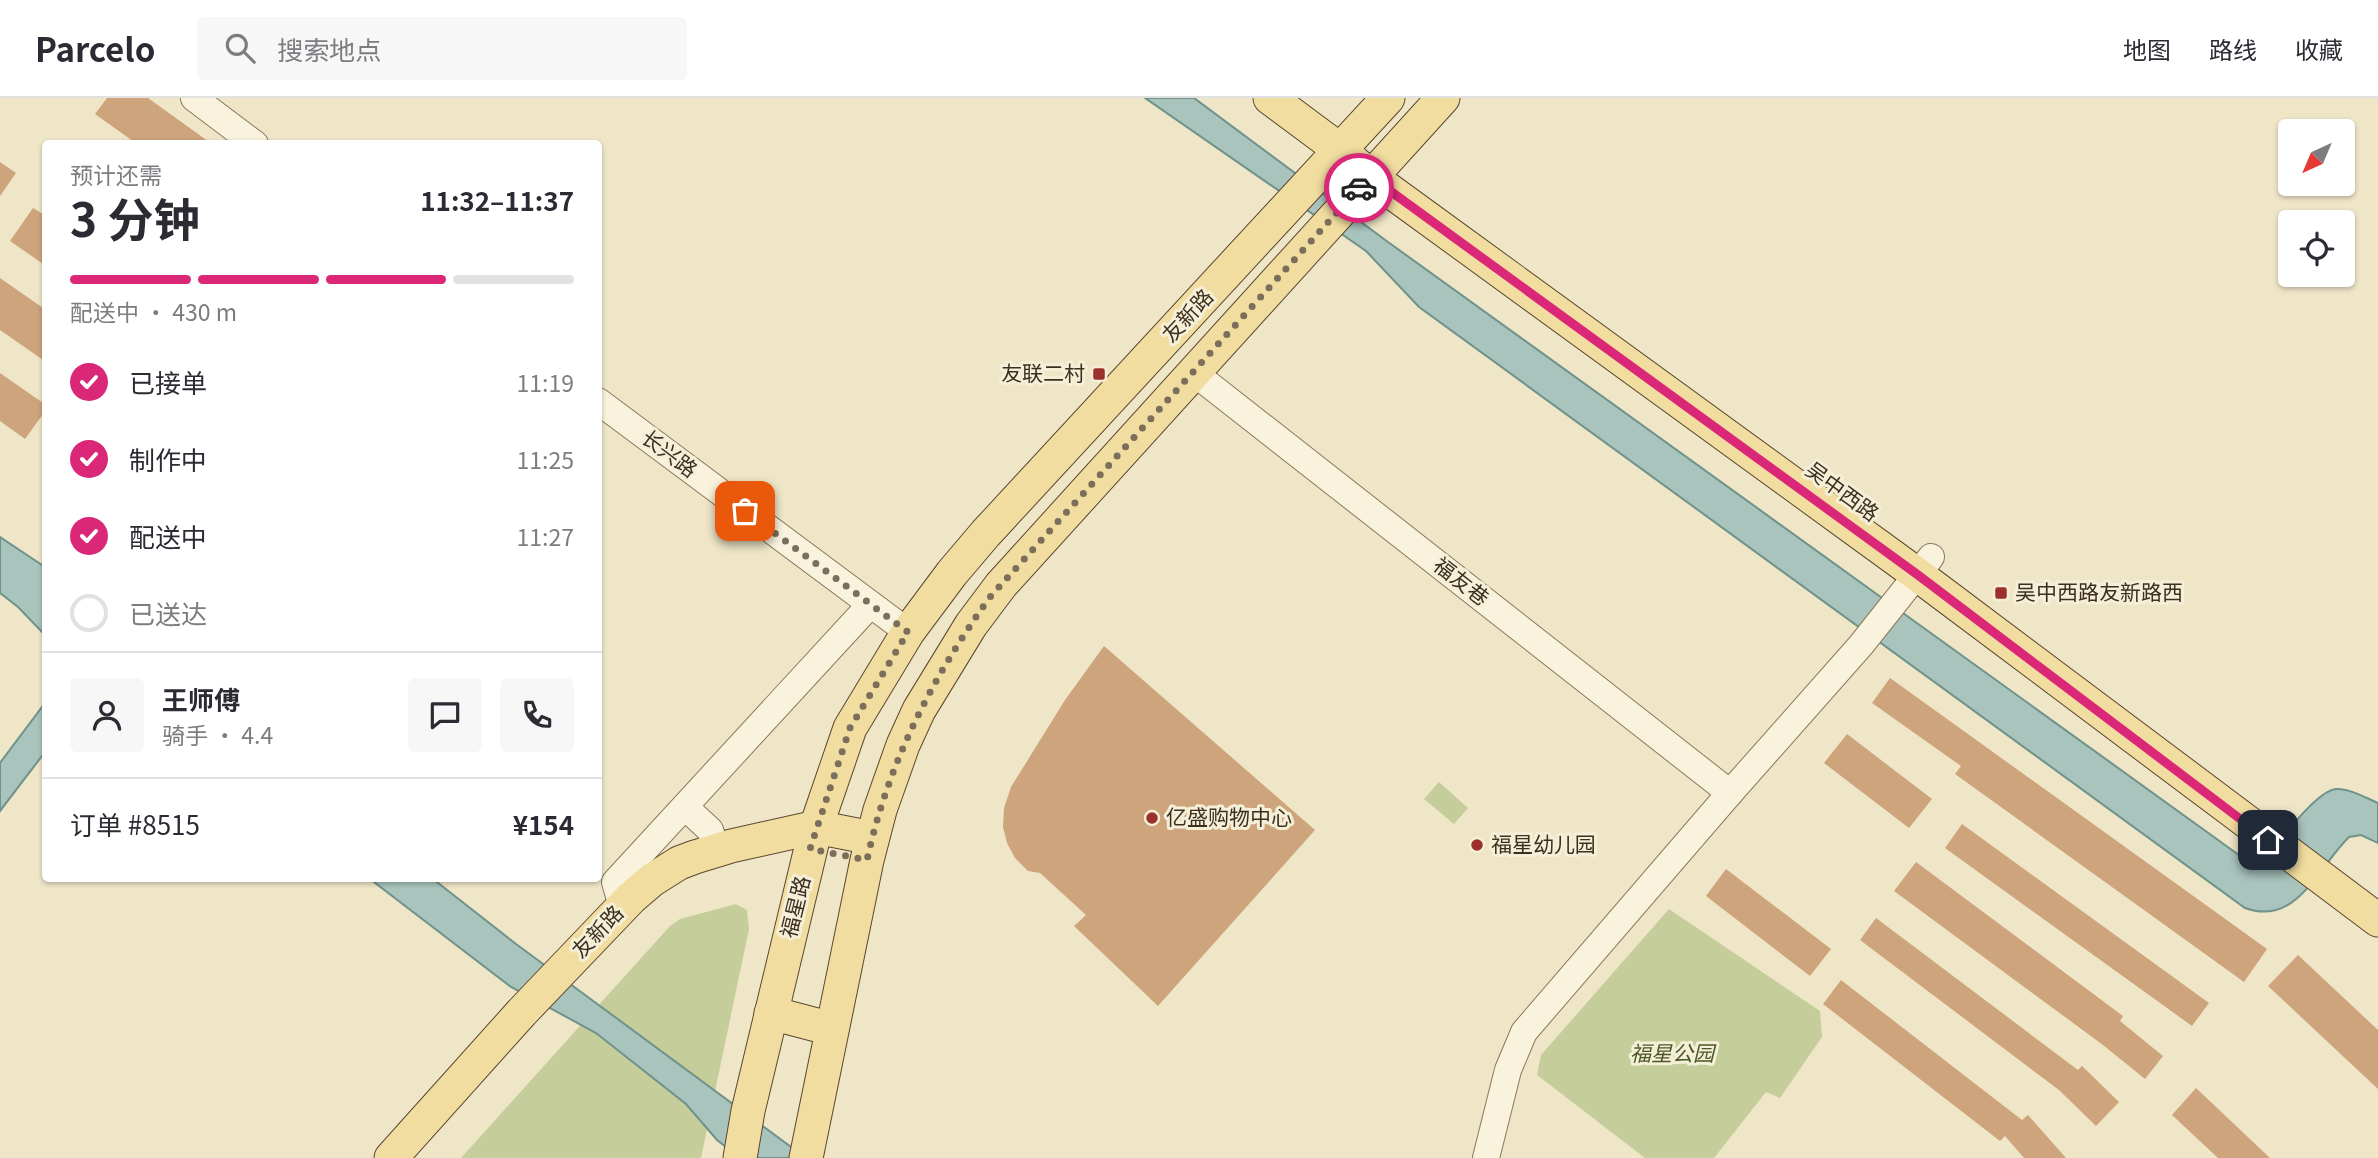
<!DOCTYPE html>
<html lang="zh">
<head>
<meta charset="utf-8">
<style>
	:root { --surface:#fff; --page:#f7f7f7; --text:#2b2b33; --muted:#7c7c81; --line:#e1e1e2; --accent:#db2777 }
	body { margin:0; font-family:Georgia,"Noto Sans SC",serif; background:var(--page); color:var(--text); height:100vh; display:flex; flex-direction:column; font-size:26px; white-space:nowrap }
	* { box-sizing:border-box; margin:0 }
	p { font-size:23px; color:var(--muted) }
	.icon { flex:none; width:38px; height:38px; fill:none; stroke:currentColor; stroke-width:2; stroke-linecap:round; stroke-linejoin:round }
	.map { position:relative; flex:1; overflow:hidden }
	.side { position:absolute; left:42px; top:42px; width:560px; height:742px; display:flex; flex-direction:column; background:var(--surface); border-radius:7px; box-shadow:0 2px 5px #0004 }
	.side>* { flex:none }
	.needle { width:46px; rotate:224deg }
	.controls { position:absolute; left:2278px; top:21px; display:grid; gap:14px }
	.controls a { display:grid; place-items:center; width:77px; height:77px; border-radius:7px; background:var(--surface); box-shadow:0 2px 5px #0004; font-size:35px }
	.pin { position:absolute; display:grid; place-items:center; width:60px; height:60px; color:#fff; margin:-30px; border-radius:14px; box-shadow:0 4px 10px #0006 }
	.courier { position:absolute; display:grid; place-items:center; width:70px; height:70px; margin:-35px; border:5px solid #db2777; border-radius:50%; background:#fff; color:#222; box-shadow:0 2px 9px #0007 }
	.headline em { font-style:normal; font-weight:700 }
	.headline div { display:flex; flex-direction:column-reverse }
	.headline { display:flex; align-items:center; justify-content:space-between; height:119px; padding:0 28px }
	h1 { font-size:46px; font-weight:700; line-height:52px }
	.bar { display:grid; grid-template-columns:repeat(4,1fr); gap:10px 7px; align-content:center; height:84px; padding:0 28px }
	.bar i { height:9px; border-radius:5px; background:var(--line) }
	.bar .on { background:var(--accent) }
	.bar p { grid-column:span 4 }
	.line { display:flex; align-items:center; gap:18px; padding:0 28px; border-top:2px solid var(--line) }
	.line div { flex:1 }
	.round { display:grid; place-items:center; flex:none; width:74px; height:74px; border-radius:7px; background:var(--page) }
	ol { padding:0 28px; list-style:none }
	li { display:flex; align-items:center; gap:21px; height:77px }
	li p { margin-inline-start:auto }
	li .icon { padding:7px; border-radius:50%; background:var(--accent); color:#fff; stroke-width:4 }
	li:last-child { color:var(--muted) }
	li i { width:38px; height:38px; border:4px solid var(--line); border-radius:50% }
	header { display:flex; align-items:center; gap:42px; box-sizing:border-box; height:98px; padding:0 35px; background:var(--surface); border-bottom:2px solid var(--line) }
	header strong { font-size:33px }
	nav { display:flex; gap:38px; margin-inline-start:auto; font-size:24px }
	.search { width:490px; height:63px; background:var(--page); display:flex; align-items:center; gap:18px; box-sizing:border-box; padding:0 24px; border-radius:7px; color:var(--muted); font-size:26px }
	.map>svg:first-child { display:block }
	.green { fill:#c5ce9b }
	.water { fill:#a9c3bd; stroke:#6f928b; stroke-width:2 }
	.building { fill:#cea47d }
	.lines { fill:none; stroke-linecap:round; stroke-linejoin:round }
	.minor-casing { stroke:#8c785c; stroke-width:28 }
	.major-casing { stroke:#5a4630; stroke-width:35 }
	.minor { stroke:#f9f2dc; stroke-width:26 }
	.major { stroke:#f2dda0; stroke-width:33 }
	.done { stroke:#7b6f5b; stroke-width:7; stroke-dasharray:0 12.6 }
	.route { stroke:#db2777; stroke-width:9 }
	.poi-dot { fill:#9c312b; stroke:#f6efd8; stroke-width:2.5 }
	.labels { text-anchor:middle; stroke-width:6; stroke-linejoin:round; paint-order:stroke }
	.street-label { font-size:21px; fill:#3c2f20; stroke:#f6efd8 }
	.poi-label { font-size:21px; fill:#3c2f20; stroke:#f6efd8; text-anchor:start }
	.park-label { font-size:21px; font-style:italic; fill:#495926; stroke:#f6efd8 }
</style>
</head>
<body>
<header>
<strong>Parcelo</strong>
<div class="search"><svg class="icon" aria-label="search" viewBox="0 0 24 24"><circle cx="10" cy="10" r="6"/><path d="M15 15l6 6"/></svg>搜索地点</div>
<nav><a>地图</a><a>路线</a><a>收藏</a></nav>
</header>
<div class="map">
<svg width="2378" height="1060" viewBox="0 0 2378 1060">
	<rect width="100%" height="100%" fill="#efe6c8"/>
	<g class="green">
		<polygon points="1439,684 1468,710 1454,726 1424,701"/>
		<polygon points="736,806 747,812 749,831 701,1060 461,1060 670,828 680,821"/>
		<polygon points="1669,811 1820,913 1822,939 1780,1000 1766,994 1714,1060 1645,1060 1537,977 1541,957"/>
	</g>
	<g class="water">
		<path d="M1145,0H1194L1388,144L2250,765L2260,764C2277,748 2315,693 2336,691C2349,690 2366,700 2378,705V745L2361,737L2349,739C2318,769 2297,829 2245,810L1419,209L1366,153Z"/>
		<polygon points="0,439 45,469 45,537 18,509 0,495"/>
		<polygon points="45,605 45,654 0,713 0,665"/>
		<polygon points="370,781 433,781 516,846 806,1060 740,1060 717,1042 686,1006 596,935 511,889"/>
	</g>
	<g class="building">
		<polygon points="107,0 148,0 212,46 137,46 95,16"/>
		<polygon points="0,64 16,75 0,98"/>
		<polygon points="33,110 46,118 46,168 10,143"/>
		<polygon points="0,180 46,212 46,264 0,232"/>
		<polygon points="0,275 46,307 46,312 25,341 0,323"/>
		<polygon points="1104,548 1315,732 1158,908 1074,828 1086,817 1040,775 1028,773 1015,760 1007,745 1003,729 1004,710 1011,689 1065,602"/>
		<polygon points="1890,580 2267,851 2244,884 1955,676 1961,668 1872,605"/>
		<polygon points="1847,636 1932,701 1909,730 1824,665"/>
		<polygon points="1962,726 2209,905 2192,928 1945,750"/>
		<polygon points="1916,764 2123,918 2120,923 2163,958 2145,981 2103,947 1894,793"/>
		<polygon points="1726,771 1831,851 1810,878 1706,798"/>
		<polygon points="1876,820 2078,972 2082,968 2119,1004 2096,1028 2059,992 1860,842"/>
		<polygon points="2298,857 2378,932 2378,991 2268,888"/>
		<polygon points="1841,882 2022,1022 2028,1017 2066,1060 2024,1060 2005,1038 2000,1043 1823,906"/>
		<polygon points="2196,990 2270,1060 2218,1060 2172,1017"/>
	</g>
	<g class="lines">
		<g class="minor-casing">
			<g id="minor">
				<polyline points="194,0 255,46"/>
				<polyline points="1193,274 1730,695"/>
				<polyline points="598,303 908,534"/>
				<polyline points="685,709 710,732 717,753"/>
				<polyline points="622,809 615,784 870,507"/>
				<polyline points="1486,1060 1508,972 1524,934 1730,695 1861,547 1931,459"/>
			</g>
		</g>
		<g class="major-casing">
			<g id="major">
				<polyline points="1270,0 1340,52 1371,79 1918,477 2378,822"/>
				<polyline points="771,915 832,931"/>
				<polyline points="391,1060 522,914 631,800 652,782 679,765 695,759 731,748 816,729 872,740"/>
				<polyline points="740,1060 748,1013 816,729 850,630 908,534 952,475 986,435 1388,0"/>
				<polyline points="806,1060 867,762 880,712 903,647 919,612 971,527 1001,487 1443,0"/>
			</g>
		</g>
		<use href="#minor" class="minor"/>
		<use href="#major" class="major"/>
	</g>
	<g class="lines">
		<path class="done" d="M745,413L908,534L850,630L810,751L867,762C888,665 932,580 990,499L1359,90"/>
		<polyline class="route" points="1359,90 1371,79 1918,477 2268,742"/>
	</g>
	<g class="poi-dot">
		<rect x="1092" y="269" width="14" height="14" rx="3.5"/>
		<rect x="1994" y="488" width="14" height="14" rx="3.5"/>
		<circle cx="1152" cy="720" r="7"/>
		<circle cx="1477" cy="747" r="7"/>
	</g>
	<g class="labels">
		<g class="street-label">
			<text transform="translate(1188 218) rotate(-47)" y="7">友新路</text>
			<text transform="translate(669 356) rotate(37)" y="7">长兴路</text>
			<text transform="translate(1842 394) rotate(36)" y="7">吴中西路</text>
			<text transform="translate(1461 484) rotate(38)" y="7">福友巷</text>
			<text transform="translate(796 809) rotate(-76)" y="7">福星路</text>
			<text transform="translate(598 834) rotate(-46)" y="7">友新路</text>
		</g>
		<g class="poi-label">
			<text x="1085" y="283" text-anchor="end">友联二村</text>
			<text x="2015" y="502">吴中西路友新路西</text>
			<text x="1166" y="727">亿盛购物中心</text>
			<text x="1491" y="754">福星幼儿园</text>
		</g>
		<g class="park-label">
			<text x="1672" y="963">福星公园</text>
		</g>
	</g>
</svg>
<div class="controls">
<a><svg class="needle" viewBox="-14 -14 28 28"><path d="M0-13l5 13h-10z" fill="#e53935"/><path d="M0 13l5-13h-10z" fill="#7c7c81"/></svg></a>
<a><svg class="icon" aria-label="locate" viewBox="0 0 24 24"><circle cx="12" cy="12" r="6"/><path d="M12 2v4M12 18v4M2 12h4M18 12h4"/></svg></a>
</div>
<div class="pin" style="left:745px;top:413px;background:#ea580c"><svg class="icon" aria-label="bag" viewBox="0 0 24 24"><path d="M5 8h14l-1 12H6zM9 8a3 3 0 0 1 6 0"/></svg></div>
<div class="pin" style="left:2268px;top:742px;background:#1f2937"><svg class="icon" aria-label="home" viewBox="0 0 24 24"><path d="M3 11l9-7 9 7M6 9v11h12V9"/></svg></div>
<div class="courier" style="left:1359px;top:90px"><svg class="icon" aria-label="car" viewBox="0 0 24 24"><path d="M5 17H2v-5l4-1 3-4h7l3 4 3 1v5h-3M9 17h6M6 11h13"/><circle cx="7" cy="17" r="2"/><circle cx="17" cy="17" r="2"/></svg></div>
<section class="side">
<div class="headline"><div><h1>3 分钟</h1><p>预计还需</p></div><em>11:32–11:37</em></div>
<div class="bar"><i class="on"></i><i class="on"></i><i class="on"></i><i></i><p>配送中 · 430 m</p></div>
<ol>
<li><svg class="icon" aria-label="check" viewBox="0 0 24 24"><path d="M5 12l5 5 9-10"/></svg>已接单<p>11:19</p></li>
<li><svg class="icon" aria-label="check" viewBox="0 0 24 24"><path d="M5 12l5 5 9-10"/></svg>制作中<p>11:25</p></li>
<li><svg class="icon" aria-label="check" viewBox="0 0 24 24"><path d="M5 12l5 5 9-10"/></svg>配送中<p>11:27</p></li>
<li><i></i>已送达</li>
</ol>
<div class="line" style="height:126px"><a class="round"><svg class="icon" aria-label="person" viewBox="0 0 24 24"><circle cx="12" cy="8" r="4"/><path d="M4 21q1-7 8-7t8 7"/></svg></a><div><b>王师傅</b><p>骑手 · 4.4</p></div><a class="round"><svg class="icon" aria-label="chat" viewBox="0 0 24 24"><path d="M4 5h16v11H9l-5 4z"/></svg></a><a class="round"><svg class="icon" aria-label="phone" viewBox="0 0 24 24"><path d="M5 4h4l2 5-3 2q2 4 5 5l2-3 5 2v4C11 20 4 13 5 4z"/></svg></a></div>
<div class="line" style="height:91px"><div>订单 #8515</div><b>¥154</b></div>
</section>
</div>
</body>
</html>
